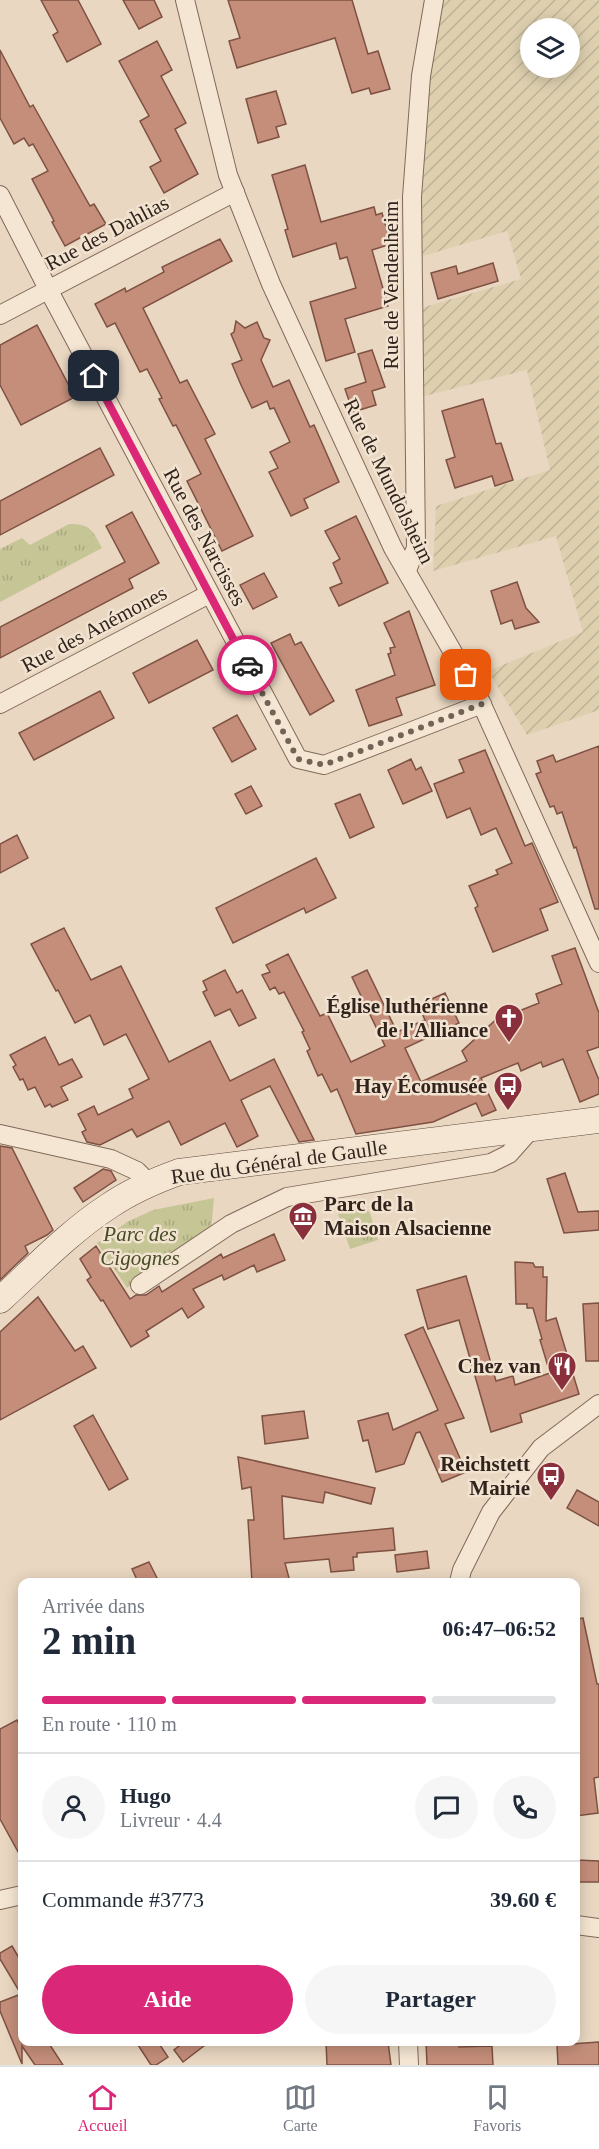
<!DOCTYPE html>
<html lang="fr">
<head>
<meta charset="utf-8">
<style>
	:root { --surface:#fff; --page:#f6f6f7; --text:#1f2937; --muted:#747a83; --line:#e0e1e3; --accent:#db2777 }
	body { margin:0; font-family:"Times New Roman",serif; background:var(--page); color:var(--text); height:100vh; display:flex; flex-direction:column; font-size:22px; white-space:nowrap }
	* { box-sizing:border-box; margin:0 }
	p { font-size:20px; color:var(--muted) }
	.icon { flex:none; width:33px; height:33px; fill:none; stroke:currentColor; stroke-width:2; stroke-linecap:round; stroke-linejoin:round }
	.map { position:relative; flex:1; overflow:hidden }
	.panel { position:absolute; left:18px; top:1578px; width:562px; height:468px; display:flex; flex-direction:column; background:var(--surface); border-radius:12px; box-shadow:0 3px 15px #0003 }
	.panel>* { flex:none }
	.buttons { position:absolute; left:520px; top:18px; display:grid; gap:12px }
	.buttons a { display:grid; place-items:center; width:60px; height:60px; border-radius:50%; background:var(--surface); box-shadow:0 3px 15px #0003; font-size:30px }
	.pin { position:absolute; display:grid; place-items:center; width:51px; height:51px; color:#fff; margin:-26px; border-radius:12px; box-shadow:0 3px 9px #0006 }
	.courier { position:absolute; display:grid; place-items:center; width:60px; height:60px; margin:-30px; border:4px solid #db2777; border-radius:50%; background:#fff; color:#222; box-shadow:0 2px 8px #0007 }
	.headline em { font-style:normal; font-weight:700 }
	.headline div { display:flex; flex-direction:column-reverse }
	.headline { display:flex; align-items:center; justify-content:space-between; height:102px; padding:0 24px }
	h1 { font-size:39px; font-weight:700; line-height:45px }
	.bar { display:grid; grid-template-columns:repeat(4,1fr); gap:9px 6px; align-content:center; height:72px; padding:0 24px }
	.bar i { height:8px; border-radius:4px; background:var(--line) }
	.bar .selected { background:var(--accent) }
	.bar p { grid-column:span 4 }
	.line { display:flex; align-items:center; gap:15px; padding:0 24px; border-top:2px solid var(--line) }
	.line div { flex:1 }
	.round { display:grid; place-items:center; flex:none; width:63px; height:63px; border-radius:32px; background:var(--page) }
	.action { display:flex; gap:12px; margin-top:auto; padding:12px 24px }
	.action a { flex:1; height:69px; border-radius:36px; background:var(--accent); color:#fff; font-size:24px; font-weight:700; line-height:69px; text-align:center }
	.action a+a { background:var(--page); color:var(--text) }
	.tab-bar { display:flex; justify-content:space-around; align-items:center; height:84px; border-top:2px solid var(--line); background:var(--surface); font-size:16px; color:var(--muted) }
	.tab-bar a { display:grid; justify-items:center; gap:3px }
	.tab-bar .selected { color:var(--accent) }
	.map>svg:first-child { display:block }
	.farmland { fill:url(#farmland-furrows); fill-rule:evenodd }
	.park { fill:url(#park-tufts) }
	.building { fill:#c48e7a; stroke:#7e5142; stroke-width:1.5 }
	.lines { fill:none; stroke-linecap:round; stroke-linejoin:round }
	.minor-casing { stroke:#81695a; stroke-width:20 }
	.secondary-casing { stroke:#624b3d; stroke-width:27 }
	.minor { stroke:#f5e6d3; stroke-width:18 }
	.secondary { stroke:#f5e6d3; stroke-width:26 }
	.done { stroke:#726356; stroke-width:6; stroke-dasharray:0 10.8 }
	.route { stroke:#db2777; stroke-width:8 }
	.labels { text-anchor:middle; stroke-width:5; stroke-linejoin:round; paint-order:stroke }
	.street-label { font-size:21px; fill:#32241d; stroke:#f1e3d0 }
	.poi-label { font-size:21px; font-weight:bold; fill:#32241d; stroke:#f1e3d0; text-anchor:end }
	.park-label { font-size:21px; font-style:italic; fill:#484c26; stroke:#f1e3d0 }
</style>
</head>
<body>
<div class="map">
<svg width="599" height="2065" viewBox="0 0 599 2065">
	<defs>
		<pattern id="farmland-furrows" width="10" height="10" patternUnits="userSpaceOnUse" patternTransform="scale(1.5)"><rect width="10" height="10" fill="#ded0af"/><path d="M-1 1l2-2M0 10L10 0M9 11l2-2" fill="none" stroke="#bfb296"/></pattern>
		<pattern id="park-tufts" width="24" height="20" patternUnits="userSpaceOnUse" patternTransform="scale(1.5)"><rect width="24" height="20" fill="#c6c596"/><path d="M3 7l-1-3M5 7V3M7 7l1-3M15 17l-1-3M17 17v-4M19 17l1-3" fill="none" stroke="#aba981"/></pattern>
	</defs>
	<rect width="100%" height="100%" fill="#e9d7c1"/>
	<path class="farmland" d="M439,0H599V710L527,735L488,671L583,632L556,536L433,571L436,506L550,470L527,370L421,397V308L521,279L507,231L420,257L426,92ZM531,28H570V68H531Z"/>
	<g class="park">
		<path d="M69,524C91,524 92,530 102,548L0,602V549L22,538L30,545Z"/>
		<polygon points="214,1198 211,1231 127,1288 97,1243 127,1222 153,1210"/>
		<polygon points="363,1205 370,1213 378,1240 350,1249 338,1214"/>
	</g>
	<g class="building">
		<polygon points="41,0 78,0 101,44 67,62 53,35 58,32"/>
		<polygon points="123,0 154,0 162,17 139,29"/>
		<polygon points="228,0 352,0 368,54 378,51 390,89 371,94 369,88 352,93 335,38 237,68 229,41 240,38"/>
		<polygon points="157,41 172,70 161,76 186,123 175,129 198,174 164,193 150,167 161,161 140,121 149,116 119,61"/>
		<polygon points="0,50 30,107 33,105 90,206 94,204 106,224 65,246 52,222 54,221 32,179 48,171 33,144 29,146 24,138 14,144 0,118"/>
		<polygon points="276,91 286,124 276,127 279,137 258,143 246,99"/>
		<polygon points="305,165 321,222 374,207 376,215 382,213 391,244 372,250 388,306 345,319 355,352 326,361 310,302 356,288 347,257 340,259 336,243 293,257 285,230 288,229 272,175"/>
		<polygon points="220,239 232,261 143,308 180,383 187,380 215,434 205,439 253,536 222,551 187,481 201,474 176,425 173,426 159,399 162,398 147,369 140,372 115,323 107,327 95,304 125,288 126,292 164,272 162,267"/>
		<polygon points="493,263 498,281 438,299 431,273 456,266 458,274"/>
		<polygon points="236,321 245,328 257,322 264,338 270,340 261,360 273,387 289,380 310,427 314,425 339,482 304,499 308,508 291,516 269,472 278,468 270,452 290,442 274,408 270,409 267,401 252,408 241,385 232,364 242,360 231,334 234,332"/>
		<polygon points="37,325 75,397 21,425 0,385 0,345"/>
		<polygon points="372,350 385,387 372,391 376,405 353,412 345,389 366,382 358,354"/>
		<polygon points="483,399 496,444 501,443 513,480 495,486 492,476 455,488 446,460 455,457 442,411"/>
		<polygon points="100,448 114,475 0,535 0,501"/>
		<polygon points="132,512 159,563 129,579 133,588 0,658 0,627 125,562 106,526"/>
		<polygon points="356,516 388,583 339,606 330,588 342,583 333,563 340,559 325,531"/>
		<polygon points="264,573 277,597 253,609 240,585"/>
		<polygon points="517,582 526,608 539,622 515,629 512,620 501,624 491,591"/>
		<polygon points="409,611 435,685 396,698 402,715 369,726 356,690 395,675 388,654 391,653 390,648 395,647 384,623"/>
		<polygon points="290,634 295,645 301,642 334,701 310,715 271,643"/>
		<polygon points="197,640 213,670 149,703 133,673"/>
		<polygon points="100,691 114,718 34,760 19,733"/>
		<polygon points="237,715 256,749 232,762 213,728"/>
		<polygon points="599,746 599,909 595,909 576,847 574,848 562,812 557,814 554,806 550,807 536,774 541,772 537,761 553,755 556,762"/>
		<polygon points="485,750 525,846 532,843 558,902 540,909 548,930 493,952 475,908 478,906 469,886 498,874 496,870 512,863 496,828 481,835 470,808 447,818 434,784 464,772 459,760"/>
		<polygon points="411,759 416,770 421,767 432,791 403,804 388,770"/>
		<polygon points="251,786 262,806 246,814 235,794"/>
		<polygon points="360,794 374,827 350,838 335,804"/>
		<polygon points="17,835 28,858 0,873 0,844"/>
		<polygon points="316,858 336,898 306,913 304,908 233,943 216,908"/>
		<polygon points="64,928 91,980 121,966 169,1062 210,1041 230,1081 274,1059 314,1140 299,1142 270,1086 241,1100 258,1136 237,1147 225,1123 181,1145 169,1121 137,1137 132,1129 100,1145 87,1142 82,1132 86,1130 78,1114 94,1106 98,1115 133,1098 129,1089 149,1079 126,1034 104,1045 90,1015 75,1023 58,990 56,991 31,944"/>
		<polygon points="575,948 599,1013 599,1047 587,1051 599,1080 599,1094 580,1102 563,1059 543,1067 541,1062 521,1071 518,1063 481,1078 496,1110 482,1116 476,1103 433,1122 356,1134 337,1089 331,1092 322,1074 318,1076 307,1051 310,1049 302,1032 304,1031 284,992 279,994 275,987 270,990 262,975 270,972 266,965 288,954 320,1016 327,1013 351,1062 385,1046 352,977 367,970 397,1032 425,1020 418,1005 445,993 459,1023 405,1048 421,1082 467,1061 462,1051 503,1013 519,1011 539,1003 536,994 562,984 552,956"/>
		<polygon points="225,970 237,993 242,990 256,1018 239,1026 230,1009 215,1016 203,992 207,990 203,981"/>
		<polygon points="45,1037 59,1065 72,1059 82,1077 61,1087 68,1100 52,1107 50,1104 45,1107 35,1087 28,1090 23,1079 20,1080 13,1067 16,1065 10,1055"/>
		<polygon points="0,1146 12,1148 53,1230 47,1235 25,1246 28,1253 0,1280"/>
		<polygon points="103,1169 111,1171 116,1180 83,1202 74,1188"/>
		<polygon points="565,1173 578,1212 599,1211 599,1230 564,1233 547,1179"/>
		<polygon points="274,1234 285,1260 257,1272 254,1265 224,1280 222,1275 193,1289 204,1307 188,1318 182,1308 146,1331 149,1336 131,1347 103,1300 101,1301 87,1280 91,1277 80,1259 96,1246 130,1299 136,1295 146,1295 159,1286 162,1292 221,1254 223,1258"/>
		<polygon points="515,1262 533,1263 535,1267 543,1267 543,1277 547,1277 546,1321 556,1318 579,1394 520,1414 522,1422 491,1432 459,1320 428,1329 417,1290 466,1276 496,1381 513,1376 515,1385 550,1373 540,1340 542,1339 533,1308 527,1308 527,1304 516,1304"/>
		<polygon points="38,1297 75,1351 83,1346 96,1368 0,1420 0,1332"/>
		<polygon points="599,1303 599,1361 586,1361 583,1304"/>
		<polygon points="423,1327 464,1418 445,1424 466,1472 442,1482 420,1432 416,1433 404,1464 376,1472 368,1440 363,1441 358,1421 388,1413 393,1430 438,1410 405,1335"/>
		<polygon points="304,1411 308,1438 265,1444 262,1416"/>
		<polygon points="93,1415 128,1479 109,1490 74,1426"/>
		<polygon points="238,1457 375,1488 371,1504 325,1492 323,1503 282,1496 284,1539 393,1528 395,1550 357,1553 357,1557 353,1557 354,1570 331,1572 329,1559 285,1563 290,1582 252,1582 248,1520 254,1520 251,1487 242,1489"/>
		<polygon points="577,1490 599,1502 599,1526 567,1508"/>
		<polygon points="427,1551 429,1568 397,1572 395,1555"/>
		<polygon points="149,1562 159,1582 138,1582 132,1569"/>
		<polygon points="583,1618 597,1684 599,1684 599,1777 594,1778 598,1813 576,1816 576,1619"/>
		<polygon points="17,1720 22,1730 22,1859 0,1819 0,1729"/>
		<polygon points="576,1860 599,1861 599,1882 576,1882"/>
		<polygon points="12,1946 22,1963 22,2042 48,2042 63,2065 35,2065 22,2046 22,2064 0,2011 0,2002 21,1994 0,1959 0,1953"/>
		<polygon points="136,2042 158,2042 168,2057 156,2065 151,2065"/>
		<polygon points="184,2042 209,2042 183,2062 174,2050"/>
		<polygon points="326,2042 388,2042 391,2065 327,2065"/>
		<polygon points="426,2042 459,2042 459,2047 492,2046 493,2065 427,2065"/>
		<polygon points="599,2042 599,2065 558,2065 557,2045"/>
	</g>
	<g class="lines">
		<g class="minor-casing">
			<g id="minor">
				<polyline points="185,0 228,175 271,284 393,548 478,696 599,963"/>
				<polyline points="0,195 48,289 298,759 324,765 482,704"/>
				<polyline points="0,315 235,192"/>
				<polyline points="407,570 416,548 412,197 421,76 434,0"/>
				<polyline points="0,704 209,594"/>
				<polyline points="0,1134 111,1159 137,1171 149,1183"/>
				<polyline points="140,1285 231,1224 287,1197 491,1163 509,1154 532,1128"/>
				<polyline points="459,1582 462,1570 491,1512 541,1448 599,1404"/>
				<polyline points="0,1900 22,1895"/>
				<polyline points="576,1925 599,1928"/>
				<polyline points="408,2042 409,2065"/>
			</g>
		</g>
		<g class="secondary-casing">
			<path id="secondary" d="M0,1300C35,1268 69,1232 109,1206C131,1191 154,1181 179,1172L599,1120"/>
		</g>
		<use href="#minor" class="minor"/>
		<use href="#secondary" class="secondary"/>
	</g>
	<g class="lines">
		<polyline class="done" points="247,665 298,759 324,765 482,704 466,675"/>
		<polyline class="route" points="94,376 247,665"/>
	</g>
	<defs>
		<g id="church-pin" transform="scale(1.5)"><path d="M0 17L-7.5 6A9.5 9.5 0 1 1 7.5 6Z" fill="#8a303d" stroke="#f1e3d0"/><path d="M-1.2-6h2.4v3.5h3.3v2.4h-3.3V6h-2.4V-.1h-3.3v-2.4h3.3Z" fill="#fff"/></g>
		<g id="bus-pin" transform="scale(1.5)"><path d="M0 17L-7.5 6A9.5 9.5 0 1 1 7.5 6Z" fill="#8a303d" stroke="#f1e3d0"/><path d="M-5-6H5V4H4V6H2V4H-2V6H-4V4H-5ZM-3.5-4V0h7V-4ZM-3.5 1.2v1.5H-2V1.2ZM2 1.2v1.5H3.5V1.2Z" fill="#fff"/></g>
		<g id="museum-pin" transform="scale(1.5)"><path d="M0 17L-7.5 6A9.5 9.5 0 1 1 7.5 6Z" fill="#8a303d" stroke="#f1e3d0"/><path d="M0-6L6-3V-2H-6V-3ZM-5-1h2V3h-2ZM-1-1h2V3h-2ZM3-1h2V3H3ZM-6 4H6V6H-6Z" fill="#fff"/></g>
		<g id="restaurant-pin" transform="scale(1.5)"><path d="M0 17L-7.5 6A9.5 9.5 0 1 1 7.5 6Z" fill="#8a303d" stroke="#f1e3d0"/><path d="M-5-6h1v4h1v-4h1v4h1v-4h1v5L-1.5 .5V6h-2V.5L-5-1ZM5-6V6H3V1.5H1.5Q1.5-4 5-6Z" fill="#fff"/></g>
	</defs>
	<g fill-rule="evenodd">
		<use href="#church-pin" x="509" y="1018"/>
		<use href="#bus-pin" x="508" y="1086"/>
		<use href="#museum-pin" x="303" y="1216"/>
		<use href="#restaurant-pin" x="562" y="1366"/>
		<use href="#bus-pin" x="551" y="1476"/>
	</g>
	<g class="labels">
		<g class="street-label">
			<text transform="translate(107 233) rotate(-28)" y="7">Rue des Dahlias</text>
			<text transform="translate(391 285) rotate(-90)" y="7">Rue de Vendenheim</text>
			<text transform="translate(389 481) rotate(64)" y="7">Rue de Mundolsheim</text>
			<text transform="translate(205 537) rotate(62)" y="7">Rue des Narcisses</text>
			<text transform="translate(94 629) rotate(-28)" y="7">Rue des Anémones</text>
			<text transform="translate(279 1162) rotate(-8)" y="7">Rue du Général de Gaulle</text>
		</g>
		<g class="poi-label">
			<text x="488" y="1013">Église luthérienne<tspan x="488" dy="24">de l'Alliance</tspan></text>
			<text x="487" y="1093">Hay Écomusée</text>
			<text x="324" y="1211" text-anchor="start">Parc de la<tspan x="324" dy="24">Maison Alsacienne</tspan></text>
			<text x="541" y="1373">Chez van</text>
			<text x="530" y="1471">Reichstett<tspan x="530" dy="24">Mairie</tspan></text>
		</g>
		<g class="park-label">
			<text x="140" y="1241">Parc des<tspan x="140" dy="24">Cigognes</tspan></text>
		</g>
	</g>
</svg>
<div class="buttons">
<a><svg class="icon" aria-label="layers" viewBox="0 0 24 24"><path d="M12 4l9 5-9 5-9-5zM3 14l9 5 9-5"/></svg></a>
</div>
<div class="pin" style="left:466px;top:675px;background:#ea580c"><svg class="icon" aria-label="bag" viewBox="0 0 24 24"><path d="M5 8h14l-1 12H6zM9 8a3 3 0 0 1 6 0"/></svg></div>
<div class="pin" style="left:94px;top:376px;background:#1f2937"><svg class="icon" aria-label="home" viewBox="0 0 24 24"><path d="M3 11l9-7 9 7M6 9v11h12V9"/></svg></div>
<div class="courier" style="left:247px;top:665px"><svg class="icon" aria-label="car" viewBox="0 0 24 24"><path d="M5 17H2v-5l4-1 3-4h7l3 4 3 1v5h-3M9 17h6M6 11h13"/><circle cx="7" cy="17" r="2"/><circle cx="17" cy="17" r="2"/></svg></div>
<section class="panel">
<div class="headline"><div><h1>2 min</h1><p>Arrivée dans</p></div><em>06:47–06:52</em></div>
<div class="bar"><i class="selected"></i><i class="selected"></i><i class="selected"></i><i></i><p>En route · 110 m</p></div>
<div class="line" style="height:108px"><a class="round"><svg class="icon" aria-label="person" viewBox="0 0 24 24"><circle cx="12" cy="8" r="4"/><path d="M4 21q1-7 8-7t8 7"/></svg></a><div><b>Hugo</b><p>Livreur · 4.4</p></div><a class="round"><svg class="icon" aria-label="chat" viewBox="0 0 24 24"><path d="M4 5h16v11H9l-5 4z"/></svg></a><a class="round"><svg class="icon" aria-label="phone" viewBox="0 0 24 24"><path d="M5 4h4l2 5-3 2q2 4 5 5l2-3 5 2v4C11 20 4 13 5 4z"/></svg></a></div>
<div class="line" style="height:78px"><div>Commande #3773</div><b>39.60 €</b></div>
<div class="action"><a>Aide</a><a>Partager</a></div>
</section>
</div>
<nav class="tab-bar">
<a class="selected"><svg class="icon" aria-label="home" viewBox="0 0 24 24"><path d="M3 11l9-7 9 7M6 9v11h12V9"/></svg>Accueil</a>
<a><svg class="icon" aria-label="map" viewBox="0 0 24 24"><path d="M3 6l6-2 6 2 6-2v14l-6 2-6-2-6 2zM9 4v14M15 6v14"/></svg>Carte</a>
<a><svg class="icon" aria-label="saved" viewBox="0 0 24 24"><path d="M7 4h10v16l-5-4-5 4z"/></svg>Favoris</a>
</nav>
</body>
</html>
